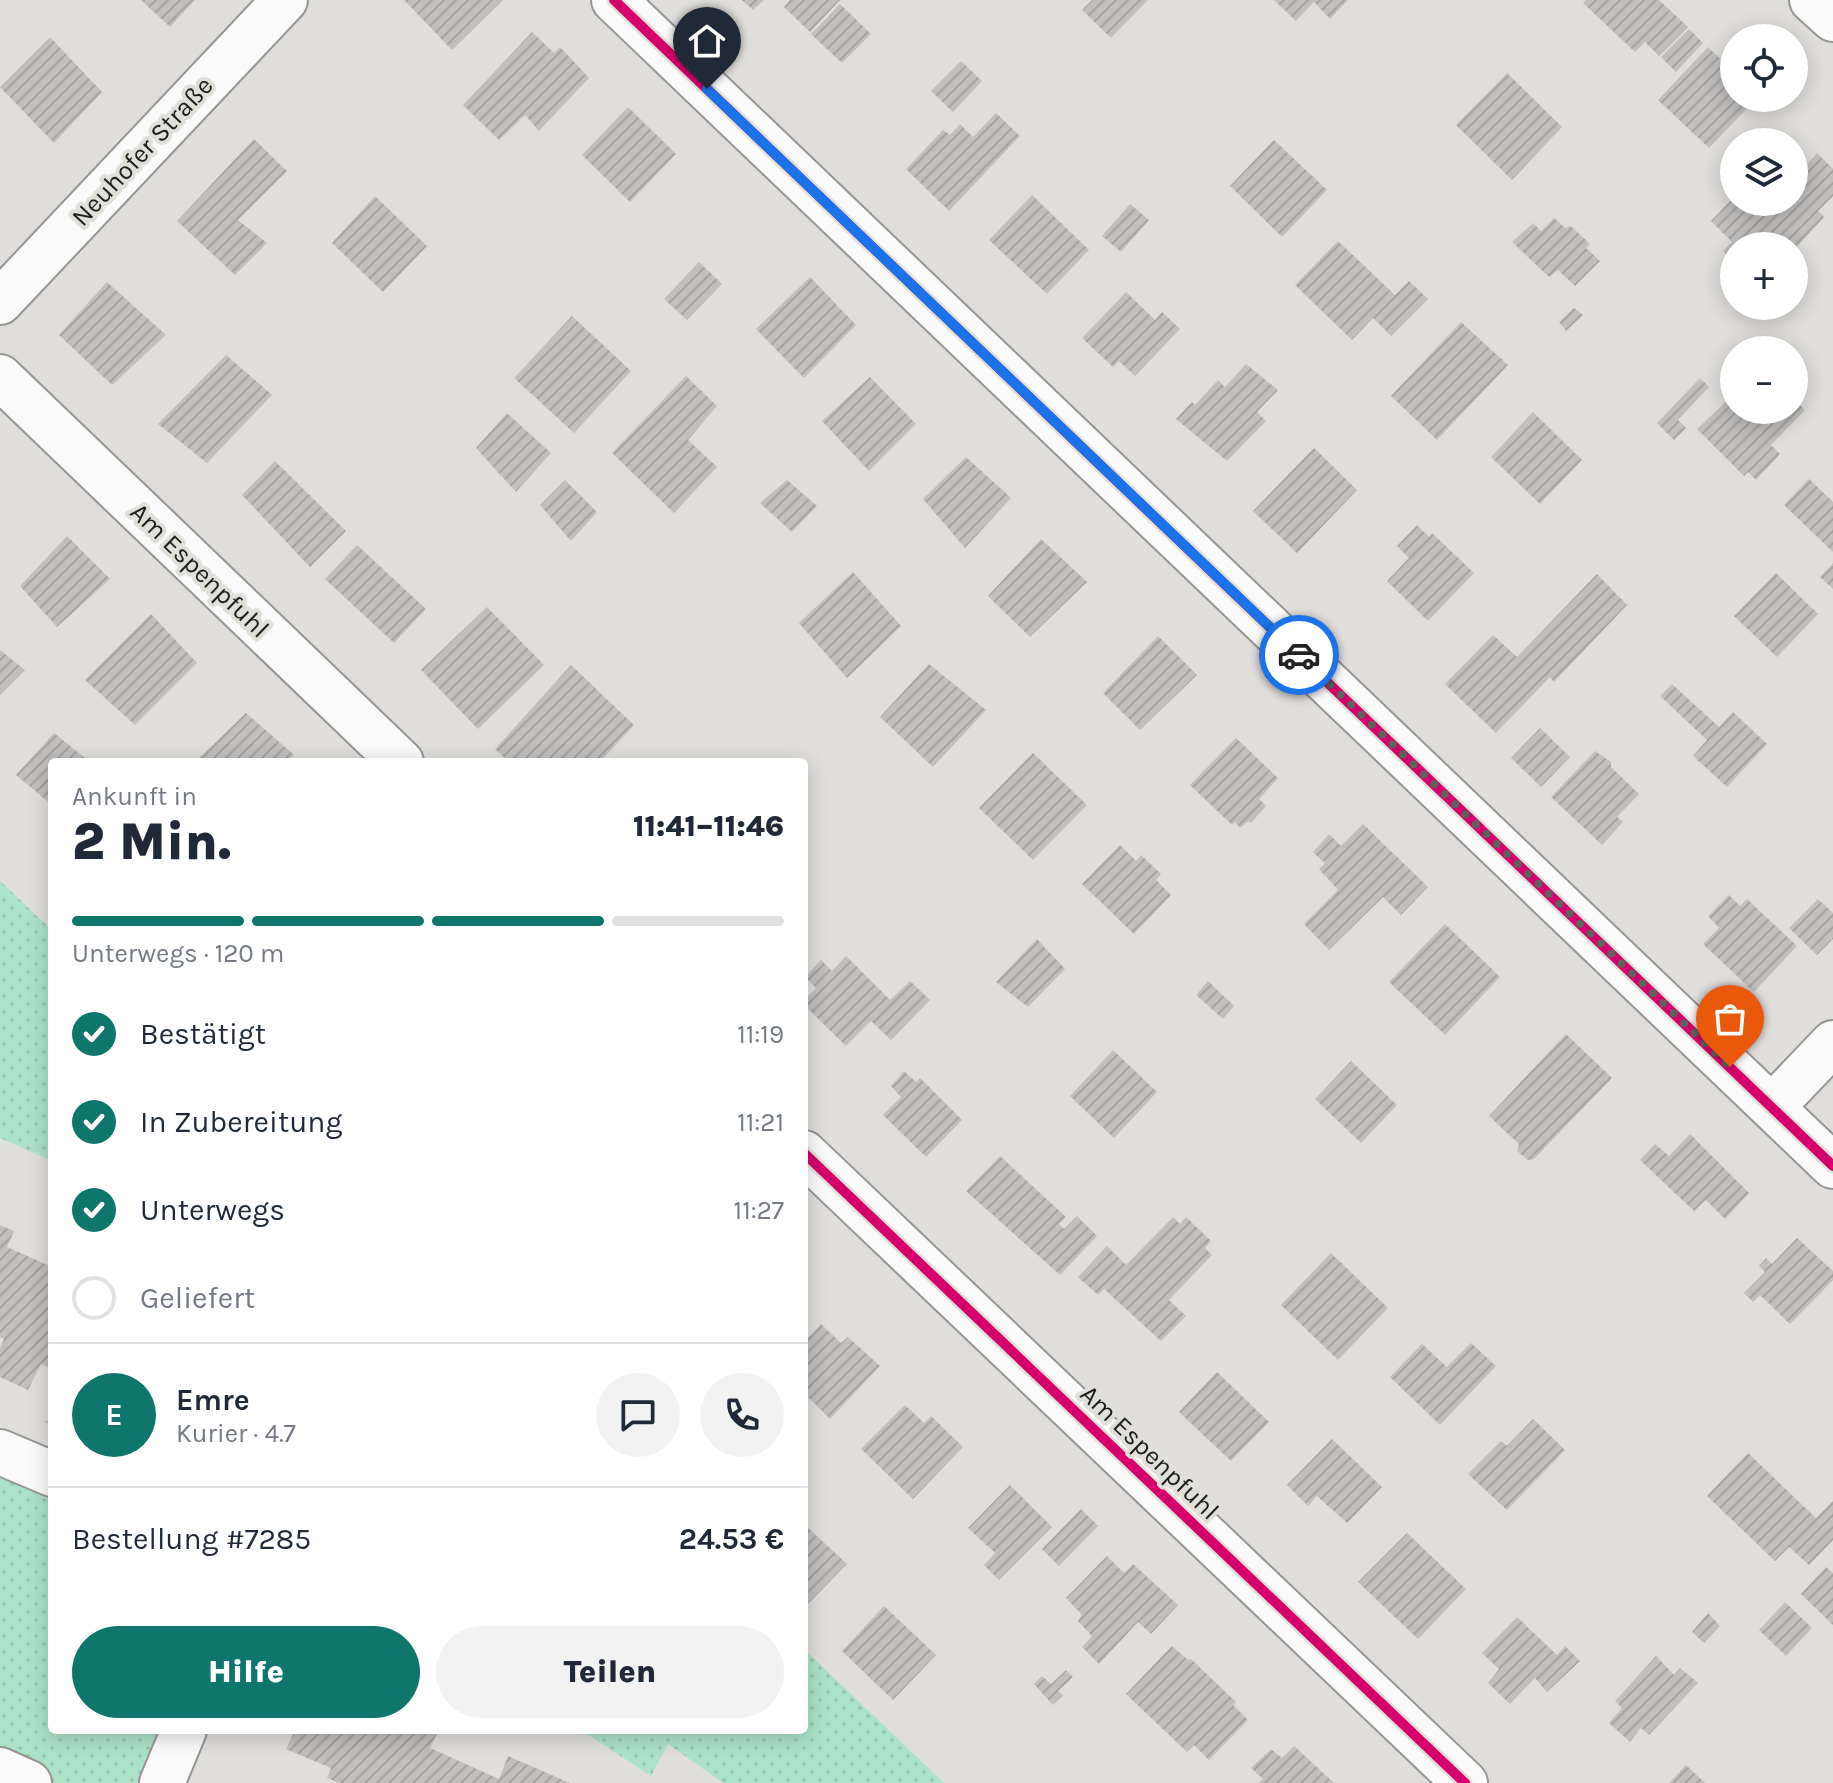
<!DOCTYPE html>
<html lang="de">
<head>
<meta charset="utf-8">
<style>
	:root { --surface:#fff; --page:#f2f2f3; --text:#1f2937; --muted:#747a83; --line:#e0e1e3; --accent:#0f766e }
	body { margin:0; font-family:Karla,sans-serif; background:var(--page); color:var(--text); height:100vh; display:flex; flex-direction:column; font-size:30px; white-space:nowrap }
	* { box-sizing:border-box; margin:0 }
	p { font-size:26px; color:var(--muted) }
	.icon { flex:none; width:44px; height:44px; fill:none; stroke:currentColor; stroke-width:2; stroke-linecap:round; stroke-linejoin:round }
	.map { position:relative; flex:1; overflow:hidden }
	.drawer { position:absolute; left:48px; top:758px; width:760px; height:976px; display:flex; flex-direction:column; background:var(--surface); border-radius:8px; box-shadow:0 4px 20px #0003 }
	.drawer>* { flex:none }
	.tools { position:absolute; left:1720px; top:24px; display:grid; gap:16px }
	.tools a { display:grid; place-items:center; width:88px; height:88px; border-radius:50%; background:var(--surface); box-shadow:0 4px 20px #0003; font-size:40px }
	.pin { position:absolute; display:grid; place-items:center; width:68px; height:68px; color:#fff; margin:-82px -34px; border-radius:50% 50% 50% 0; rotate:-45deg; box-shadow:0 0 8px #0007 }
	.pin .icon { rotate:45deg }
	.courier { position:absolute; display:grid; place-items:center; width:80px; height:80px; margin:-40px; border:6px solid #1a73e8; border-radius:50%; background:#fff; color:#222; box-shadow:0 2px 10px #0007 }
	.headline em { font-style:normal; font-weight:800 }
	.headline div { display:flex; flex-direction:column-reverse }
	.headline { display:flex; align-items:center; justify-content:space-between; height:136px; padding:0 24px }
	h1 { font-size:52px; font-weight:800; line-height:60px }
	.bar { display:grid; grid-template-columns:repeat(4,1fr); gap:12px 8px; align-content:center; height:96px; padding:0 24px }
	.bar i { height:10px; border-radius:6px; background:var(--line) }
	.bar .current { background:var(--accent) }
	.bar p { grid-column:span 4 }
	.line { display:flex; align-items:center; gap:20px; padding:0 24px; border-top:2px solid var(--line) }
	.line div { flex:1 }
	.round { display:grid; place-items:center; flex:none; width:84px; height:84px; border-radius:42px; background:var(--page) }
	ol { padding:0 24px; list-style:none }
	li { display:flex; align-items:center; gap:24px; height:88px }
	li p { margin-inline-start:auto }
	li .icon { padding:8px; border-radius:50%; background:var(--accent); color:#fff; stroke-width:4 }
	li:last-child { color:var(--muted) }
	li i { width:44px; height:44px; border:4px solid var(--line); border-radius:50% }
	.primary-button { display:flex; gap:16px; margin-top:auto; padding:16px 24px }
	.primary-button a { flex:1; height:92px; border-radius:48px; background:var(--accent); color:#fff; font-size:32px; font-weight:800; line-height:92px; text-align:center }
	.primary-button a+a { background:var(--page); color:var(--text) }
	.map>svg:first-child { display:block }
	.grass { fill:url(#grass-dots) }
	.building { fill:url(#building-hatch) }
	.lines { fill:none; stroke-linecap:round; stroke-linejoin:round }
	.minor-casing { stroke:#979594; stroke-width:48 }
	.major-casing { stroke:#979594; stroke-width:48 }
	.path { stroke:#bebebe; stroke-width:5; stroke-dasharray:2 6; stroke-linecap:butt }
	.minor { stroke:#fafafa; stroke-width:44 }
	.major { stroke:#fafafa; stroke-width:44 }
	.cycleway-casing { stroke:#e1dfda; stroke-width:15 }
	.cycleway { stroke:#d6006c; stroke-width:10 }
	.done { stroke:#61615e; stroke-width:8; stroke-dasharray:0 14.4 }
	.route { stroke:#1a73e8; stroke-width:10 }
	.labels { text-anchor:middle; stroke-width:8; stroke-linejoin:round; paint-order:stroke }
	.street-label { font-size:26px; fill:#1d1d1b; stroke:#e1dfda }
</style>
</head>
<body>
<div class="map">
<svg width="1833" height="1783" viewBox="0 0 1833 1783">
	<defs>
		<pattern id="grass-dots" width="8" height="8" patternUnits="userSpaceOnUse" patternTransform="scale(2)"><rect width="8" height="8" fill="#ace2c8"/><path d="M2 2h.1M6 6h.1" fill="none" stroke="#94c1ab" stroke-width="1.8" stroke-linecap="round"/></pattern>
		<pattern id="building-hatch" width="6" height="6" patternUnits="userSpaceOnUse" patternTransform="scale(2)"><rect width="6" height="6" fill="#c1bfbe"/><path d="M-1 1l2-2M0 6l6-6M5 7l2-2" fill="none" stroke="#a5a4a3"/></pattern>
	</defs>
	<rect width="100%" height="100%" fill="#e0dedb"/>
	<g class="grass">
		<polygon points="0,881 52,930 52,1161 0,1138"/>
		<polygon points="0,1431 52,1452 52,1730 201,1730 177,1783 0,1783"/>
		<polygon points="804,1649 944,1783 723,1783 668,1744 651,1776 581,1730 804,1730"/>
	</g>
	<g class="building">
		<polygon points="141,0 195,0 170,27"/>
		<polygon points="404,0 503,0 452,50"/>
		<polygon points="742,0 764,0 753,10"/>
		<polygon points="790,0 840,0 810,32 784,7"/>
		<polygon points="1092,0 1148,0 1111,38 1082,10"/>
		<polygon points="1274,0 1348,0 1330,19 1314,2 1296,21"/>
		<polygon points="1586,0 1659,0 1688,27 1659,56 1645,42 1635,52 1583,3"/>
		<polygon points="840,4 871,34 842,63 811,34"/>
		<polygon points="1689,29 1703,43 1676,72 1661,57"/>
		<polygon points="532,32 554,53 560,47 589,78 539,131 525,115 499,140 463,105"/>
		<polygon points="50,37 102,92 54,143 0,87"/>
		<polygon points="1708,47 1734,72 1734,98 1757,98 1709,148 1658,100"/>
		<polygon points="961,61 982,81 953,112 931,91"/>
		<polygon points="1507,73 1562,127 1512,180 1456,125"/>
		<polygon points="628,107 676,154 630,202 582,155"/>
		<polygon points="996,113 1020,136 949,211 906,169 943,130 950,135 960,124 973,137"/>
		<polygon points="254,139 287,171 238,220 267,243 235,275 177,221"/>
		<polygon points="1274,140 1327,190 1282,237 1230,186"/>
		<polygon points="1794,149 1808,163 1817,153 1833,169 1833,196 1818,211 1824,217 1794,250 1794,246 1734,246 1734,262 1723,251 1732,242 1711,221 1734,197 1734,202 1794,202"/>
		<polygon points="1032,195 1089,250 1047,294 989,240"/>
		<polygon points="375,196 427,246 383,292 332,243"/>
		<polygon points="1130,204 1149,220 1121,252 1102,236"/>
		<polygon points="1554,218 1565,228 1571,226 1590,244 1586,248 1600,261 1575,286 1558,270 1549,277 1512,242 1533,223 1541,231"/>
		<polygon points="1338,241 1395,295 1409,281 1428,299 1391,336 1373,318 1352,340 1295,285"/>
		<polygon points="699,262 722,284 687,320 664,299"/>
		<polygon points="810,277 856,325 804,378 756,329"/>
		<polygon points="107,282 166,335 112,385 59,335"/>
		<polygon points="1126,292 1155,320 1162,312 1180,329 1135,376 1119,361 1113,367 1082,338"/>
		<polygon points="1574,308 1583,315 1566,331 1559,322"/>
		<polygon points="572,316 631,371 574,433 514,378"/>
		<polygon points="1461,322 1508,365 1437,440 1391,396"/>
		<polygon points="226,355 272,395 207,463 158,424"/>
		<polygon points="1246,364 1278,390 1257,412 1266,421 1227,461 1176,419 1192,402 1195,405 1218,380 1225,387"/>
		<polygon points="686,376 717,406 688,440 717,467 674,513 612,453"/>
		<polygon points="870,377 916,424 869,471 822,421"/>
		<polygon points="1700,378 1709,387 1678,420 1686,428 1674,440 1657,423"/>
		<polygon points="1734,394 1734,410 1794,410 1794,399 1805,410 1771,445 1780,454 1756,480 1748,472 1744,476 1697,429"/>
		<polygon points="1533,412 1582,460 1540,504 1491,457"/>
		<polygon points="507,413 551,453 516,492 476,448"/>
		<polygon points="1314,448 1357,490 1297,553 1253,511"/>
		<polygon points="966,457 1011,498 965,548 923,499"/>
		<polygon points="275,461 346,531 310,567 242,495"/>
		<polygon points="1809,479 1833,502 1833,552 1784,505"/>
		<polygon points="565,480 597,512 571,541 540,505"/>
		<polygon points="787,480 817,506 792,532 760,503"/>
		<polygon points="1417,525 1429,537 1432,533 1474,573 1428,621 1387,581 1409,558 1397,546"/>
		<polygon points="67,536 110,579 57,627 20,586"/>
		<polygon points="1041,539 1087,582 1030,637 988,596"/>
		<polygon points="357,545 426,609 394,643 325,579"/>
		<polygon points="1833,563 1833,589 1820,577"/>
		<polygon points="853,572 901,626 847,678 799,623"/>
		<polygon points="1776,573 1818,614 1777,657 1734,616"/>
		<polygon points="1597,574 1627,605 1554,682 1550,677 1496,733 1445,684 1493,635 1517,657"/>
		<polygon points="487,607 544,665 478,729 421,670"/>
		<polygon points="151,614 197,663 135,725 85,680"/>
		<polygon points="1158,636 1197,675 1140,730 1103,693"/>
		<polygon points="0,650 25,670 0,695"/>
		<polygon points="929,664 986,710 933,767 880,717"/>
		<polygon points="571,665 634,725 600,762 509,762 495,749"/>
		<polygon points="1672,684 1719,727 1733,712 1767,744 1727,787 1693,756 1707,740 1660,696"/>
		<polygon points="246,713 294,755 286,762 195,762"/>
		<polygon points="1540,728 1570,757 1541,787 1511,758"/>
		<polygon points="54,733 90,762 52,762 52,805 16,775"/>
		<polygon points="1236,738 1278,778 1259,799 1266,806 1251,823 1249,821 1240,828 1235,822 1232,825 1190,785"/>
		<polygon points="1595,751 1611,762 1611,767 1639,794 1617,817 1623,822 1602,845 1551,797"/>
		<polygon points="1033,753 1087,805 1033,860 979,808"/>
		<polygon points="1363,824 1428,887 1401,915 1383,897 1329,950 1304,924 1338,890 1319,869 1325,863 1313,852 1329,834 1341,846"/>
		<polygon points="1120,845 1136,861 1141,855 1161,874 1156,880 1171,895 1134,934 1082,884"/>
		<polygon points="1729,895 1740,906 1747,899 1797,946 1754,992 1703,944 1719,928 1708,916"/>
		<polygon points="1818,899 1833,913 1833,940 1825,932 1832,940 1817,955 1789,928"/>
		<polygon points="1445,924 1500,977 1445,1035 1389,982"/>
		<polygon points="1037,939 1065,969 1028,1007 996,982"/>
		<polygon points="846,956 890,1000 910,981 930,1000 891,1040 871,1021 846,1046 804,1005 804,1000 816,988 805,977 821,960 832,971"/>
		<polygon points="1208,981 1234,1006 1223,1019 1196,995"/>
		<polygon points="1566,1034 1612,1078 1534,1159 1528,1160 1517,1151 1519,1144 1489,1116"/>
		<polygon points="1113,1050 1157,1092 1114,1138 1070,1096"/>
		<polygon points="1351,1061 1397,1105 1361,1143 1315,1099"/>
		<polygon points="904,1071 916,1082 920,1078 962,1120 926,1157 883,1115 901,1097 891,1086"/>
		<polygon points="1690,1134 1749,1193 1725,1219 1706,1200 1694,1211 1640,1160 1655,1144 1669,1156"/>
		<polygon points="1000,1156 1066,1217 1059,1224 1064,1229 1077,1216 1097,1236 1060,1275 966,1191"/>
		<polygon points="1173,1217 1180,1224 1186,1217 1211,1241 1205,1248 1212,1255 1169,1300 1186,1316 1161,1341 1104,1289 1098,1295 1078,1277 1107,1246 1126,1265"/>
		<polygon points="0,1225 14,1231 7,1247 52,1267 52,1369 41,1364 28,1390 0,1377 0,1348 4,1339 0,1337"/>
		<polygon points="1797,1238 1833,1271 1833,1280 1790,1324 1760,1295 1753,1302 1744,1293 1765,1272 1759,1266 1766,1258 1772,1264"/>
		<polygon points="1331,1253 1388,1308 1338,1360 1281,1305"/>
		<polygon points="821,1324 841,1343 848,1337 880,1366 830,1419 804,1393 804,1342"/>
		<polygon points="1471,1343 1496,1366 1440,1425 1390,1377 1422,1344 1447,1367"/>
		<polygon points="1217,1372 1269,1422 1231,1461 1179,1412"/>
		<polygon points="905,1405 924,1423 931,1416 963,1447 913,1499 861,1449"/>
		<polygon points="1533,1419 1565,1450 1507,1510 1468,1474 1501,1441 1507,1446"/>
		<polygon points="1332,1439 1382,1487 1347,1523 1317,1496 1308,1506 1287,1485"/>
		<polygon points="1748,1453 1816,1518 1833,1501 1833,1540 1809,1565 1789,1547 1775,1561 1707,1496"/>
		<polygon points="1010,1485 1052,1527 999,1580 984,1565 995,1553 968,1528"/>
		<polygon points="1081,1509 1098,1526 1059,1566 1042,1549"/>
		<polygon points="804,1524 847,1564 804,1608"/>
		<polygon points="1407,1533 1466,1589 1418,1639 1358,1582"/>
		<polygon points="1107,1556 1124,1573 1133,1564 1178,1605 1151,1634 1138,1622 1099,1664 1082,1647 1092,1636 1078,1621 1082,1615 1066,1598"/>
		<polygon points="1826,1567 1833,1573 1833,1625 1801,1594"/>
		<polygon points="1785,1602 1812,1628 1786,1656 1759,1630"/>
		<polygon points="884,1606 936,1655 893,1700 842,1651"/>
		<polygon points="1708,1613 1720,1626 1704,1643 1692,1632"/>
		<polygon points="1517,1617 1557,1655 1565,1646 1580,1661 1547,1692 1535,1678 1510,1704 1488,1683 1499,1669 1482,1653"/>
		<polygon points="1172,1646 1188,1660 1191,1659 1236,1702 1233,1705 1248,1720 1209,1760 1194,1745 1187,1752 1126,1694"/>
		<polygon points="1656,1656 1674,1675 1680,1668 1698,1683 1649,1735 1641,1728 1630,1742 1609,1723 1622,1708 1615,1701"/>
		<polygon points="1066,1670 1073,1677 1058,1691 1063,1696 1053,1705 1034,1684 1042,1676 1051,1684"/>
		<polygon points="295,1730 439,1730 430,1748 499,1779 508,1756 570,1783 339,1783 327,1778 331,1768 286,1749"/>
		<polygon points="1294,1746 1334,1783 1258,1783 1263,1779 1251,1768 1271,1749 1282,1758"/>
		<polygon points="1686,1765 1705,1783 1669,1783"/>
	</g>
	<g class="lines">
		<g class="minor-casing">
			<g id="minor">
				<polyline points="614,0 1833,1166"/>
				<polyline points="0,302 285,0"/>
				<polyline points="0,377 401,762"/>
				<polyline points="1772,1107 1833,1043"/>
				<polyline points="804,1153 1465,1783"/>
				<polyline points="0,1452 52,1474"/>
				<polyline points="0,1770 29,1783"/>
				<polyline points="162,1783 184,1730"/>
			</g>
		</g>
		<g class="major-casing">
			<polyline id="major" points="1812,0 1833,19"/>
		</g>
		<polyline class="path" points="47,1423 52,1412"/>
		<use href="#minor" class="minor"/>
		<use href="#major" class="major"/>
		<g class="cycleway-casing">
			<g id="cycleway">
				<polyline points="614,0 1833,1166"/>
				<polyline points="804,1153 1465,1783"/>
			</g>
		</g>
		<use href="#cycleway" class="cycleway"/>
	</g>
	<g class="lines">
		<polyline class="done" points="1299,655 1730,1067"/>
		<polyline class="route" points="707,89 1299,655"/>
	</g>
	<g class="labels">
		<g class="street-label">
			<text transform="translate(142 151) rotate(-47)" y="9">Neuhofer Straße</text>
			<text transform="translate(200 570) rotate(44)" y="9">Am Espenpfuhl</text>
			<text transform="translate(1150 1452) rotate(44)" y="9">Am Espenpfuhl</text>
		</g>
	</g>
</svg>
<div class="tools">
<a><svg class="icon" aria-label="locate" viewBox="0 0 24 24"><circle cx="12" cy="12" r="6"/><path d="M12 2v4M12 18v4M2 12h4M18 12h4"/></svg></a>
<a><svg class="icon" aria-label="layers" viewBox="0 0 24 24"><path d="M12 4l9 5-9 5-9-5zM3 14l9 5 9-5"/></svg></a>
<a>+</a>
<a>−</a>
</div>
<div class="pin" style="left:1730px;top:1067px;background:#ea580c"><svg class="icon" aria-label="bag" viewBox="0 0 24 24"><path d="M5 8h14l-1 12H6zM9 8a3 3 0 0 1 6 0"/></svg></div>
<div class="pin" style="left:707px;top:89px;background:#1f2937"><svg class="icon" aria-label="home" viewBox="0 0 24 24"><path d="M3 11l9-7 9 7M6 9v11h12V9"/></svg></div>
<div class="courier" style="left:1299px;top:655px"><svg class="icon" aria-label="car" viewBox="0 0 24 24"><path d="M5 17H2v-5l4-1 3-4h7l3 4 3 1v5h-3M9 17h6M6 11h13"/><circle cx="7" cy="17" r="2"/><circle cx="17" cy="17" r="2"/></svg></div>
<section class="drawer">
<div class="headline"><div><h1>2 Min.</h1><p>Ankunft in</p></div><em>11:41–11:46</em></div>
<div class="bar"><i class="current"></i><i class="current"></i><i class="current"></i><i></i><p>Unterwegs · 120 m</p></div>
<ol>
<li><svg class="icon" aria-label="check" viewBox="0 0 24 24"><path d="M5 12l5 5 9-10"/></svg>Bestätigt<p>11:19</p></li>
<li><svg class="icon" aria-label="check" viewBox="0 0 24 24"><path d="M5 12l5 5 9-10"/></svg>In Zubereitung<p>11:21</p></li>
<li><svg class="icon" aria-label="check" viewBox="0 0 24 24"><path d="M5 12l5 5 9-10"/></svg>Unterwegs<p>11:27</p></li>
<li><i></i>Geliefert</li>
</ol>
<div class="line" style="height:144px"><b class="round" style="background:var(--accent);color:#fff">E</b><div><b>Emre</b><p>Kurier · 4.7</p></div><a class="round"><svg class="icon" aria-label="chat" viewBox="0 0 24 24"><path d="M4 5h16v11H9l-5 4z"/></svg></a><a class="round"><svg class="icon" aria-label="phone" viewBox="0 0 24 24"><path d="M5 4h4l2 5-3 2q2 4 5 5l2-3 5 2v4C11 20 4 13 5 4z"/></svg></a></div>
<div class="line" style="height:104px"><div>Bestellung #7285</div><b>24.53 €</b></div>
<div class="primary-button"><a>Hilfe</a><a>Teilen</a></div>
</section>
</div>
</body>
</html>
